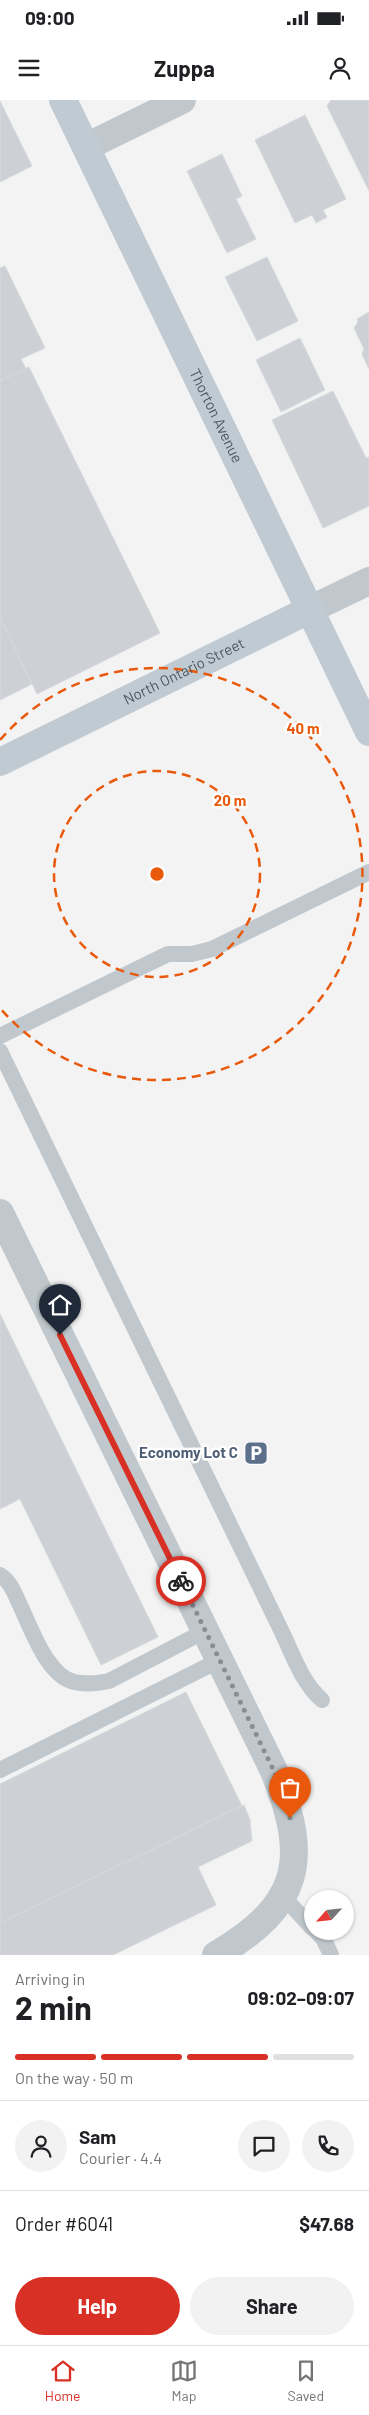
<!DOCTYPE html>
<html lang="en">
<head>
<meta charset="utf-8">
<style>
	:root { --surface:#fff; --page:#f2f2f2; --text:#202124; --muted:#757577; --line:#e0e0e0; --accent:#d93025 }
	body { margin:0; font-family:Barlow,sans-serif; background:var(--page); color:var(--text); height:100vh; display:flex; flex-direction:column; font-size:19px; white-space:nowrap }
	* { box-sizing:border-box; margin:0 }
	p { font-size:16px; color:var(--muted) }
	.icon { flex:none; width:28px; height:28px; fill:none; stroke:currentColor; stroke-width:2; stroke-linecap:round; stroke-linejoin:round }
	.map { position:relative; height:1855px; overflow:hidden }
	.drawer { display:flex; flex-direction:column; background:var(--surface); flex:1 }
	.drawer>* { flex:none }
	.needle { width:32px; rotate:243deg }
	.fabs { position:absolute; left:304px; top:1790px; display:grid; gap:10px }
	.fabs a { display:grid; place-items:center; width:50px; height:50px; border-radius:50%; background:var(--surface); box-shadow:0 1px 4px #0004; font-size:25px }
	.pin { position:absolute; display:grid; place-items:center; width:42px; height:42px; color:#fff; margin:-51px -21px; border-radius:50% 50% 50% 0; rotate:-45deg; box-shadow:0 0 5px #0007 }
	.pin .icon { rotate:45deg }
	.courier { position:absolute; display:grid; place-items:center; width:50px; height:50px; margin:-25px; border:4px solid #d93025; border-radius:50%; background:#fff; color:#222; box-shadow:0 1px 6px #0007 }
	.overview em { font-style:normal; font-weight:700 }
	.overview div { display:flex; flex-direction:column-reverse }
	.overview { display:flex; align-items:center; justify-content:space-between; height:85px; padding:0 15px }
	h1 { font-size:32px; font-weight:700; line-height:38px }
	.bar { display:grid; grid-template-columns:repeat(4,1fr); gap:8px 5px; align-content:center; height:60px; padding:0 15px }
	.bar i { height:6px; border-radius:4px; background:var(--line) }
	.bar .on { background:var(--accent) }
	.bar p { grid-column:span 4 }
	.line { display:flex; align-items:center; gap:12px; padding:0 15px; border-top:1px solid var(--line) }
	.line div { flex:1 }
	.round { display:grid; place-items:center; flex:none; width:52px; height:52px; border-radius:26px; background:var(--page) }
	.action { display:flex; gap:10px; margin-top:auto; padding:10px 15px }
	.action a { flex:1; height:58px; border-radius:30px; background:var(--accent); color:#fff; font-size:20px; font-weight:700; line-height:58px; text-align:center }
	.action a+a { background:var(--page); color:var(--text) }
	.status { display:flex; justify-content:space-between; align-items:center; height:35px; padding:0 25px; background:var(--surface); direction:ltr }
	.status svg { height:14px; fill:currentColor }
	header { display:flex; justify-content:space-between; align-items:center; height:65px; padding:0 15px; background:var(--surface); font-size:22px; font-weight:700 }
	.tab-bar { display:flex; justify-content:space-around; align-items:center; height:70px; border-top:1px solid var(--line); background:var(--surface); font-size:14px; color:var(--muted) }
	.tab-bar a { display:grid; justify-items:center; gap:2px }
	.tab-bar .on { color:var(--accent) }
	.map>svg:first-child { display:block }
	.building { fill:#cdd0d4; stroke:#d7d9dd }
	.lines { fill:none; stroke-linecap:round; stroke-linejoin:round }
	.lane { stroke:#c0c8cd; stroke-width:16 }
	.street { stroke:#c0c8cd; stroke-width:28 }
	.secondary { stroke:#c0cad2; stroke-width:28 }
	.done { stroke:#878e93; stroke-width:5; stroke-dasharray:0 9 }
	.route { stroke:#d93025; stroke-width:6 }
	.ring { fill:none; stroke:#e8590c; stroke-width:2.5; stroke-dasharray:9 6 }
	.labels { text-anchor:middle; stroke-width:5; stroke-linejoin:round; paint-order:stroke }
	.street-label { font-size:15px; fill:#4c575f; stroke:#fff }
	.service-label { font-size:15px; font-weight:bold; fill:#4e5e75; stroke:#fff; text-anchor:end }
	.centre { fill:#e8590c; stroke:#fff; stroke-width:2.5 }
	.ring-label { font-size:15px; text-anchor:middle; font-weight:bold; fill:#e8590c; stroke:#fff; stroke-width:5; stroke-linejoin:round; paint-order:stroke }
</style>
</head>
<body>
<div class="status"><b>09:00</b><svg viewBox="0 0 49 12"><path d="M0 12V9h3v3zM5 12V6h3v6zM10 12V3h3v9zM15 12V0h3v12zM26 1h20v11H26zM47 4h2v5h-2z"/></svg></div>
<header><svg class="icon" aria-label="menu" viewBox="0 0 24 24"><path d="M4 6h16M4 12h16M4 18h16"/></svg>Zuppa<svg class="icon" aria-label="person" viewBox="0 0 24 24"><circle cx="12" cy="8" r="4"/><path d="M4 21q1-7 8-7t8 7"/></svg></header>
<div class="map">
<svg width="369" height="1855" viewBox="0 0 369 1855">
	<rect width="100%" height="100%" fill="#f4f3f3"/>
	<g class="building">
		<polygon points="331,0 369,0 369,91 327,6"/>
		<polygon points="0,1 32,66 0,82"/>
		<polygon points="305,15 346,99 323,110 327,117 316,123 312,115 295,123 255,40"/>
		<polygon points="222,54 242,96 236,99 256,139 227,153 187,71"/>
		<polygon points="267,157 298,221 257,241 225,177"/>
		<polygon points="5,166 45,248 21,259 26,269 0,281 0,168"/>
		<polygon points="369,212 369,269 362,254 364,249 354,228 358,222 357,219"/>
		<polygon points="300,238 325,290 281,312 256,260"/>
		<polygon points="29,267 160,533 37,594 0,517 0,281"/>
		<polygon points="333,291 366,358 369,357 369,406 323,428 272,320"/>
		<polygon points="0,517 32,584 0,600"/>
		<polygon points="0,1214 158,1537 101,1565 20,1399 0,1409"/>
		<polygon points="186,1592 242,1706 0,1823 0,1684"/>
		<polygon points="244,1705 250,1720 252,1741 198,1767 216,1805 113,1855 0,1855 0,1823"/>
	</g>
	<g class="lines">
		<g class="lane">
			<polyline points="0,936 168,854 192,854 212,849 369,772"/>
			<path d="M0,951L280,1528C292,1552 301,1582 322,1600"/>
			<path d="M0,1475C10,1481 14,1492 19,1503C31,1527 46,1575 74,1582C86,1585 98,1583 109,1581L205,1531"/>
			<polyline points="0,1670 220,1560"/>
			<polyline points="283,1796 312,1828"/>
			<polyline points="316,1831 324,1840 331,1855"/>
		</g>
		<g class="street">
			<polyline points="86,47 182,0"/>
			<polyline points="309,510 369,481"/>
			<path d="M0,1113L274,1671C310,1760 301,1805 216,1855"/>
		</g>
		<g class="secondary">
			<path id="s1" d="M63,0L369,632"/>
			<path id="s2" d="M0,662L309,510"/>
		</g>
	</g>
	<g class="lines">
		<polyline class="done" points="181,1481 274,1671 290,1718"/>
		<polyline class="route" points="60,1235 181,1481"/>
	</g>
	<g class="ring">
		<circle cx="157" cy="774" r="103"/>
		<path d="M0 640A206 206 0 1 1 0 908"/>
	</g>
	<defs>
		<g id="parking-square" transform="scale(1.25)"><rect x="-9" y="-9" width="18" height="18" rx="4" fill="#5c6f8a" stroke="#fff"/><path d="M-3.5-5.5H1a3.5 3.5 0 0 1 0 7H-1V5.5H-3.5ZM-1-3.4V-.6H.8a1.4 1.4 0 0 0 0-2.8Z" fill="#fff"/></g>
	</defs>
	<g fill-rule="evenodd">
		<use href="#parking-square" x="256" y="1353"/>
	</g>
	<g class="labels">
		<g class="street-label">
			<text dy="5" stroke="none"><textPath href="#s1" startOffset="351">Thorton Avenue</textPath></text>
			<text dy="5" stroke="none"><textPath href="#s2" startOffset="205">North Ontario Street</textPath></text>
		</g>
		<g class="service-label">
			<text x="238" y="1358">Economy Lot C</text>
		</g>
	</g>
	<circle cx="157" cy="774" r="8" class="centre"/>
	<g class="ring-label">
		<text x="303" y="634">40 m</text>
		<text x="230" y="706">20 m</text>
	</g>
</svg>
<div class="fabs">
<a><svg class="needle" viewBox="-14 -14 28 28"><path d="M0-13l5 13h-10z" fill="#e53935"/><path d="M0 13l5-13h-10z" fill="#757577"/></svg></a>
</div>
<div class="pin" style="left:290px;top:1718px;background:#ea580c"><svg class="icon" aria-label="bag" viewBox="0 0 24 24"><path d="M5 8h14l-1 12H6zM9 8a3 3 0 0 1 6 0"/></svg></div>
<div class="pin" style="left:60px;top:1235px;background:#1f2937"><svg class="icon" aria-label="home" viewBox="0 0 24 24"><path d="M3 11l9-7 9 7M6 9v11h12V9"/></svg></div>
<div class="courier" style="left:181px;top:1481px"><svg class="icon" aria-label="bike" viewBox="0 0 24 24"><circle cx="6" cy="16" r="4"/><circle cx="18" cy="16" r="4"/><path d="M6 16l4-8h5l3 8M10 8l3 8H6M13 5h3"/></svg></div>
</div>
<section class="drawer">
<div class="overview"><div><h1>2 min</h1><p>Arriving in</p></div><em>09:02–09:07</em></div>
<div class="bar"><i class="on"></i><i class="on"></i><i class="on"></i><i></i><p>On the way · 50 m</p></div>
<div class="line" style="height:90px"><a class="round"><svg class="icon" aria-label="person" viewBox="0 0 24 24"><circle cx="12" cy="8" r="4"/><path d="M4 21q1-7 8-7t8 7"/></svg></a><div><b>Sam</b><p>Courier · 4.4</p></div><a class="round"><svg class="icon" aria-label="chat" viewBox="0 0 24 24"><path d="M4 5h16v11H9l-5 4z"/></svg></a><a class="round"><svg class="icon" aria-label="phone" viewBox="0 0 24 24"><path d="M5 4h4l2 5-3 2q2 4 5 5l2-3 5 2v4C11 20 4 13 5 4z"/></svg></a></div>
<div class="line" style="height:65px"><div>Order #6041</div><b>$47.68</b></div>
<div class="action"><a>Help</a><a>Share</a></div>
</section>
<nav class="tab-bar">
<a class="on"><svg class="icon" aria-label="home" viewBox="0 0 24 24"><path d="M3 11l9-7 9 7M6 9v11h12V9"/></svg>Home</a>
<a><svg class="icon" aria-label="map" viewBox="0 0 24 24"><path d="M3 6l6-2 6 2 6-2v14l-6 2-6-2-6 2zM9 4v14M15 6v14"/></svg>Map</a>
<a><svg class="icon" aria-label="saved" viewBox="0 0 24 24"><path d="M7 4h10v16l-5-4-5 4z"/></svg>Saved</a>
</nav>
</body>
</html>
